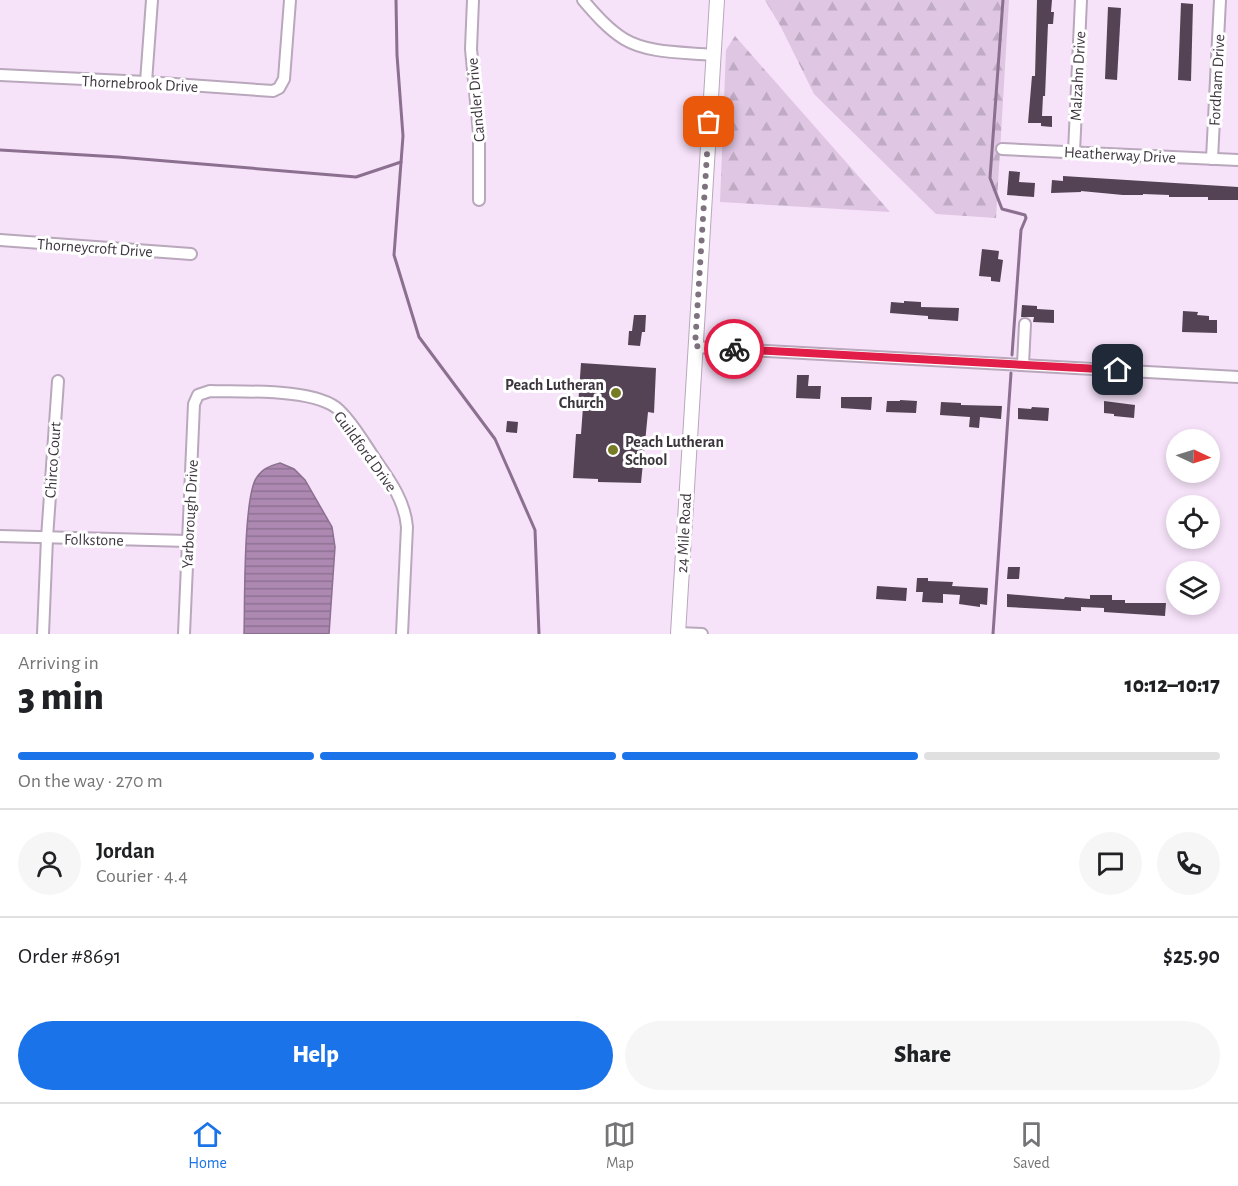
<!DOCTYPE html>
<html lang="en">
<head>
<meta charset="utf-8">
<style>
	:root { --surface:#fff; --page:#f6f6f6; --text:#202124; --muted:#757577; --line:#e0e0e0; --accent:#1a73e8 }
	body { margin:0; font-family:"Alegreya Sans",sans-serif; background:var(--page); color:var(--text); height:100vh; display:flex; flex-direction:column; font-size:22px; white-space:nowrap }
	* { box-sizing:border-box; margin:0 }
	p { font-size:20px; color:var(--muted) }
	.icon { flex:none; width:33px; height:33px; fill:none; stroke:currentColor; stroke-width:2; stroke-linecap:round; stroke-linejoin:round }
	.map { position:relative; height:634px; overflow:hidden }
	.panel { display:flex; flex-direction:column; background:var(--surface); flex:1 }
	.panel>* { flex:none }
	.needle { width:39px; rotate:94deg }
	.tools { position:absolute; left:1166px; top:429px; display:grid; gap:12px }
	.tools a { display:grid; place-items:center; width:54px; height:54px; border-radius:50%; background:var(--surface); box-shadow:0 3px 9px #0003; font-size:30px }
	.pin { position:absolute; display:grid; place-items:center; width:51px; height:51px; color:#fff; margin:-26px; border-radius:12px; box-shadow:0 3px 9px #0006 }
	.courier { position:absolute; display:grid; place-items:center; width:60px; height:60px; margin:-30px; border:4px solid #e11d48; border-radius:50%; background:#fff; color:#222; box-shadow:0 2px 8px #0007 }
	.headline em { font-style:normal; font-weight:800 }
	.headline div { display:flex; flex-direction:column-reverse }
	.headline { display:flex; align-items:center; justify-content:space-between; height:102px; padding:0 18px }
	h1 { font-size:39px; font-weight:800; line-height:45px }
	.bar { display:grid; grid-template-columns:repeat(4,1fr); gap:9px 6px; align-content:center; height:72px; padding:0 18px }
	.bar i { height:8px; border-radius:4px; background:var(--line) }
	.bar .selected { background:var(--accent) }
	.bar p { grid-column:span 4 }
	.line { display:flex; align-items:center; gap:15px; padding:0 18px; border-top:2px solid var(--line) }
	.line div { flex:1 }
	.round { display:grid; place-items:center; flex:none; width:63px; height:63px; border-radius:32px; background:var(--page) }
	.cta { display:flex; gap:12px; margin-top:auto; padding:12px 18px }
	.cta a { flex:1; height:69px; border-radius:36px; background:var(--accent); color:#fff; font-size:24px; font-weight:800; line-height:69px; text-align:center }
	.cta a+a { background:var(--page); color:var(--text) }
	.dock { display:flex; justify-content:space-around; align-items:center; height:84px; border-top:2px solid var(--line); background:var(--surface); font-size:16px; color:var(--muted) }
	.dock a { display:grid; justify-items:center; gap:3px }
	.dock .selected { color:var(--accent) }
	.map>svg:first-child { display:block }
	.forest { fill:url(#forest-firs) }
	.water { fill:url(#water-rules); stroke:#8b708f; stroke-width:1.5 }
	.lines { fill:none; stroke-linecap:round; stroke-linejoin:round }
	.stream { stroke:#8b708f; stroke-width:3 }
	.building { fill:#534355 }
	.street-casing { stroke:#b9a7bc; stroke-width:14 }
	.secondary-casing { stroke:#b9a7bc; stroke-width:16 }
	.street { stroke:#fff; stroke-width:10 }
	.secondary { stroke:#fff; stroke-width:14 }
	.done { stroke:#7e727f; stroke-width:6; stroke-dasharray:0 10.8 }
	.route { stroke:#e11d48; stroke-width:8 }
	.poi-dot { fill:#777b24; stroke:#fff; stroke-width:2 }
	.labels { text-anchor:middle; stroke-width:6; stroke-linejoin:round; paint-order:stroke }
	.street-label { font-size:16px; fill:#3d363e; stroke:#fff }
	.poi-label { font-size:16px; font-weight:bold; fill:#3d363e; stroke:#fff; text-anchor:end }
</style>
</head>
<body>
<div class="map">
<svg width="1238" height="634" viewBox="0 0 1238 634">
	<defs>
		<pattern id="forest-firs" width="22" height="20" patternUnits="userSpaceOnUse" patternTransform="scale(1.5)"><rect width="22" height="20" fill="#dfc6e3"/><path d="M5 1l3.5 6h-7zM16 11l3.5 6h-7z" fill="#c0abc4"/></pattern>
		<pattern id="water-rules" width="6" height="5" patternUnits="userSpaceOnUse" patternTransform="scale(1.5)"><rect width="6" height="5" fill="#ad89b2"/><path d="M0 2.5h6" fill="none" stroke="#8e7192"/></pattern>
	</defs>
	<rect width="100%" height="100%" fill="#f6e2f9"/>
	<g class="forest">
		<polygon points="765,0 1009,0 996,218 936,214 814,94 781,27"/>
		<polygon points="735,36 890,212 720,202 726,50"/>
	</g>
	<path class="water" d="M280,463L294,469L305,480L332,527L335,547L329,634H244C245,606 243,495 257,477C263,468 270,466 280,463Z"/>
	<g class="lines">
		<g class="stream">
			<polyline points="396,0 397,55 403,136 394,255 419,337 495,439 535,530 539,634"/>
			<polyline points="1003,0 990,178 1002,209 1025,215 1026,218 1021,230 1012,355"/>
			<polyline points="0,150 118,157 356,177 401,162"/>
			<polyline points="993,634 1011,373"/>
		</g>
	</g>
	<g class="building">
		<polygon points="1037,0 1052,0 1051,12 1054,12 1053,24 1048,24 1045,96 1043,96 1042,116 1052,116 1052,127 1041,126 1041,123 1028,123 1032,76 1035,76"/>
		<polygon points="1181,3 1193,4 1191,81 1178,80"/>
		<polygon points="1108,7 1121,8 1117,80 1105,79"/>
		<polygon points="1009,171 1020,172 1019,182 1035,183 1034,197 1007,195"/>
		<polygon points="1063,176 1238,187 1238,200 1208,200 1208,197 1169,197 1169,195 1143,194 1143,195 1123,195 1081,191 1081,192 1051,193 1052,180 1063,181"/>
		<polygon points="982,249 999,251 998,259 1003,260 1000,282 991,281 991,277 979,276"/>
		<polygon points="904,301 921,302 921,307 959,308 958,321 928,319 928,316 890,313 891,302 904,303"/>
		<polygon points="1022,305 1037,306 1037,309 1054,310 1054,323 1033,322 1034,317 1021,317"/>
		<polygon points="1183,311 1198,312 1197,315 1209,316 1209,320 1217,320 1217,333 1182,332"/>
		<polygon points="634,315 646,315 645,332 642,332 640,346 628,345 629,331 632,331"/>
		<polygon points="581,363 656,368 654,413 648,412 641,483 598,482 598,479 573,478 576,434 581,434 583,407 578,406"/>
		<polygon points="797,375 809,375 808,386 821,386 820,399 796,398"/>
		<polygon points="841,397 872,397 871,410 841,408"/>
		<polygon points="900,400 917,401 916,413 886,412 887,401 900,401"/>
		<polygon points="1104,401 1135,405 1134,418 1114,416 1114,414 1104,413"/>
		<polygon points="941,402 961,403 961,405 1002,406 1001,419 980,417 979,428 969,427 970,417 940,415"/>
		<polygon points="1032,407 1049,408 1048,421 1018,419 1018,408 1031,409"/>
		<polygon points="507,421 518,422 517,433 506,432"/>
		<polygon points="1008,567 1020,567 1019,579 1007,579"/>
		<polygon points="917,578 928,578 928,581 953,582 952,586 988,588 987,605 980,604 980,607 959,604 960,595 943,594 943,603 922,602 923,592 916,592"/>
		<polygon points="877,586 907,588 906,601 876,599"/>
		<polygon points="1007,594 1064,599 1065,597 1090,599 1090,595 1112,595 1112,600 1125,600 1125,603 1166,603 1165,616 1104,612 1104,608 1081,607 1081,611 1007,607"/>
	</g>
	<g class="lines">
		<g class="street-casing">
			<g id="street">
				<polyline points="473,0 471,49 479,133 479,200"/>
				<path d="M583,0C595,14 608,29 624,39C649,54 685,52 713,55"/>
				<polyline points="0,75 146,82 273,91 279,88 284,79 290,0"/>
				<polyline points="146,82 152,0"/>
				<polyline points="1002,149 1238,160"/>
				<polyline points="1074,152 1081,0"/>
				<polyline points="1212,159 1220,0"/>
				<polyline points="0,240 191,254"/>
				<polyline points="695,347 1238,377"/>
				<polyline points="1023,364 1025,324"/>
				<polyline points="0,536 188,541"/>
				<polyline points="678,633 702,634"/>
				<polyline points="43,634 47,538 58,381"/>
				<path d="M184,634L194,404L198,395L210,391C242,392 316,388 339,410C354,424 365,445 377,462C391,482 405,502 407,527L402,634"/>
			</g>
		</g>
		<g class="secondary-casing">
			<polyline id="secondary" points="678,634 717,0"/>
		</g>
		<use href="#street" class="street"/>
		<use href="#secondary" class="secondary"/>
	</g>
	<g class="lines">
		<polyline class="done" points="709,122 695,346 734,349"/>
		<polyline class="route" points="734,349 1118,370"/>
	</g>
	<g class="poi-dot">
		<circle cx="616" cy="393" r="6"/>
		<circle cx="613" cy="450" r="6"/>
	</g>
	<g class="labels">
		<g class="street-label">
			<text transform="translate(1077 76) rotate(-87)" y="6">Malzahn Drive</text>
			<text transform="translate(1216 80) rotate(-87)" y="6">Fordham Drive</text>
			<text transform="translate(140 83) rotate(3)" y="6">Thornebrook Drive</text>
			<text transform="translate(475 100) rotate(-95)" y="6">Candler Drive</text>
			<text transform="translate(1120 154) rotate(3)" y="6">Heatherway Drive</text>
			<text transform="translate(95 247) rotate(4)" y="6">Thorneycroft Drive</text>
			<text transform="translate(366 451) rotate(54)" y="6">Guildford Drive</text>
			<text transform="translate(52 460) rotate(-86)" y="6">Chirco Court</text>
			<text transform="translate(189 514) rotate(-87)" y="6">Yarborough Drive</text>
			<text transform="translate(683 533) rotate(-87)" y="6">24 Mile Road</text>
			<text transform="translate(94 539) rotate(1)" y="6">Folkstone</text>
		</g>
		<g class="poi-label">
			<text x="604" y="390">Peach Lutheran<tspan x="604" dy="18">Church</tspan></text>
			<text x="625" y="447" text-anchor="start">Peach Lutheran<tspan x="625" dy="18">School</tspan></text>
		</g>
	</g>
</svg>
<div class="tools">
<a><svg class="needle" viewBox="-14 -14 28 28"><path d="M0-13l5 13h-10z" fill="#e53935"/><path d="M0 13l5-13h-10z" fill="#757577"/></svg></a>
<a><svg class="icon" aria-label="locate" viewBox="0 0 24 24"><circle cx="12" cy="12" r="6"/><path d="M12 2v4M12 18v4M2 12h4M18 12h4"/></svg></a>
<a><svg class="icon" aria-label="layers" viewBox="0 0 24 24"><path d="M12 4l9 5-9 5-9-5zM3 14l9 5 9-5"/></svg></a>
</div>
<div class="pin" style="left:709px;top:122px;background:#ea580c"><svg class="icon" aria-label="bag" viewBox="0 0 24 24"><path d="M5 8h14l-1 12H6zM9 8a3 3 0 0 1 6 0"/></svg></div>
<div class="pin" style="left:1118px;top:370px;background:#1f2937"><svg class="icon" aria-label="home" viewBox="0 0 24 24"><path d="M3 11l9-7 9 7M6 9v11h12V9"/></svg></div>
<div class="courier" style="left:734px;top:349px"><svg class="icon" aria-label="bike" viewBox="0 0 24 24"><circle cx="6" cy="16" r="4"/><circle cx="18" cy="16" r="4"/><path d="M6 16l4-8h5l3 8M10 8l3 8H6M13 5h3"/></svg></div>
</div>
<section class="panel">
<div class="headline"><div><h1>3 min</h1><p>Arriving in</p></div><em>10:12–10:17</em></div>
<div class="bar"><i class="selected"></i><i class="selected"></i><i class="selected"></i><i></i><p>On the way · 270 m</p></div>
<div class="line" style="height:108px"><a class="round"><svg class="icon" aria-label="person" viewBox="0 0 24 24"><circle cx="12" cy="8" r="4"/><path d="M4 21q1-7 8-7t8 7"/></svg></a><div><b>Jordan</b><p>Courier · 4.4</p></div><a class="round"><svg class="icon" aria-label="chat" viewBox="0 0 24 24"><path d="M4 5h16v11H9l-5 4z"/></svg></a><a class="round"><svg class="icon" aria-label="phone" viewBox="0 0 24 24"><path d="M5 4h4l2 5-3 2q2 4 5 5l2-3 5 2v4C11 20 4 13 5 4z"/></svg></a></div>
<div class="line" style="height:78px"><div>Order #8691</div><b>$25.90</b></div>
<div class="cta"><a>Help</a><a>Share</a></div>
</section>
<nav class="dock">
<a class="selected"><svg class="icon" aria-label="home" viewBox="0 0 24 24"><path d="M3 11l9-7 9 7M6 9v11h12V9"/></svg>Home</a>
<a><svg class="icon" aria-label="map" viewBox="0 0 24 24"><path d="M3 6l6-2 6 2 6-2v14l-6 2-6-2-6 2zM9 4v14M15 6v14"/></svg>Map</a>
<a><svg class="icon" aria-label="saved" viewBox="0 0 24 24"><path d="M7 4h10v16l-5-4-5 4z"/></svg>Saved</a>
</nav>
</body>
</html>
